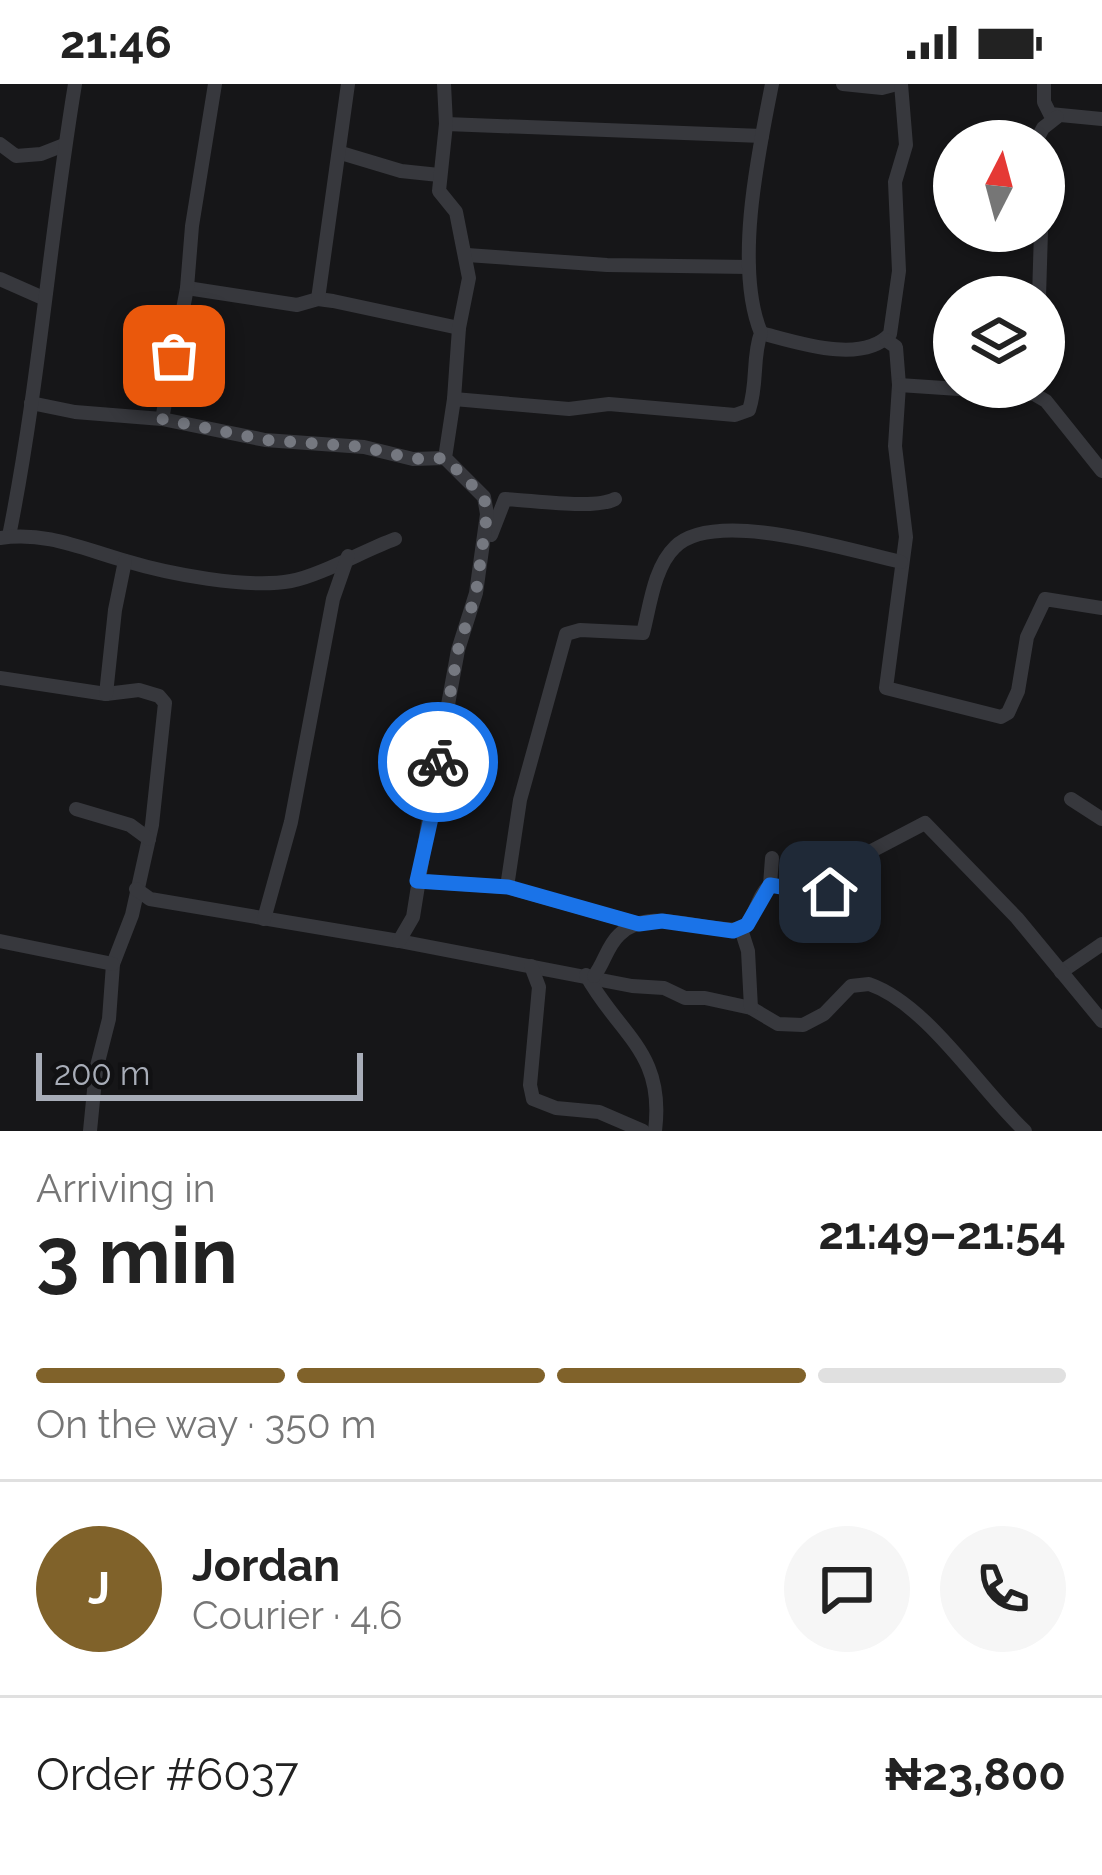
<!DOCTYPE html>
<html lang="en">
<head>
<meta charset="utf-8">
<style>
	:root { --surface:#fff; --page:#f6f6f6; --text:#222; --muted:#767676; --line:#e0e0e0; --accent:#80622a }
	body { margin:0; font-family:Raleway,sans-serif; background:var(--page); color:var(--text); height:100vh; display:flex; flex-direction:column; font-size:45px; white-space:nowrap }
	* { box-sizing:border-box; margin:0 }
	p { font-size:39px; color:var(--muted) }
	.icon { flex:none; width:66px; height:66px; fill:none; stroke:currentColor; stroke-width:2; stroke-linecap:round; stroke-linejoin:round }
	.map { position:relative; height:1047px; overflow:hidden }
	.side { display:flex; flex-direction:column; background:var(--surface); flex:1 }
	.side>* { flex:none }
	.needle { width:78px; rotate:6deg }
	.tools { position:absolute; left:933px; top:36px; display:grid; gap:24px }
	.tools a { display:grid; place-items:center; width:132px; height:132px; border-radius:50%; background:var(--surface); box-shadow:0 3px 9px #0004; font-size:60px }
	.scale { position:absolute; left:36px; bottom:30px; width:327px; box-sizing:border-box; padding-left:12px; border:6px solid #a8adb8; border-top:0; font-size:33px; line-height:42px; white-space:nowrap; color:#a8adb8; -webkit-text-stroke:9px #111113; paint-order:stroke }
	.pin { position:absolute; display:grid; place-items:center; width:102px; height:102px; color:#fff; margin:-51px; border-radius:24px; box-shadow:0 6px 18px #0006 }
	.courier { position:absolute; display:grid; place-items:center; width:120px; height:120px; margin:-60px; border:9px solid #1a73e8; border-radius:50%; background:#fff; color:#222; box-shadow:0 3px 15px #0007 }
	.summary em { font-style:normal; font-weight:700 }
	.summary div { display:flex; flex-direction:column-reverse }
	.summary { display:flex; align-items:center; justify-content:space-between; height:204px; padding:0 36px }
	h1 { font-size:78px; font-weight:700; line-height:90px }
	.bar { display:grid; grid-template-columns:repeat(4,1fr); gap:18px 12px; align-content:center; height:144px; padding:0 36px }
	.bar i { height:15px; border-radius:9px; background:var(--line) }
	.bar .selected { background:var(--accent) }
	.bar p { grid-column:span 4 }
	.line { display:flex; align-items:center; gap:30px; padding:0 36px; border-top:3px solid var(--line) }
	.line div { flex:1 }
	.round { display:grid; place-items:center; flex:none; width:126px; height:126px; border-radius:63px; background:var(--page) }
	.status { display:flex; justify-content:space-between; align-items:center; height:84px; padding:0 60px; background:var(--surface); direction:ltr }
	.status svg { height:33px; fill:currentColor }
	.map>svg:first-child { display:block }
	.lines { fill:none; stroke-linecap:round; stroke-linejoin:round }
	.street { stroke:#37383d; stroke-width:14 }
	.done { stroke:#757880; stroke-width:12; stroke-dasharray:0 21.6 }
	.route { stroke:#1a73e8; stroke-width:15 }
</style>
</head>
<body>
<div class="status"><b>21:46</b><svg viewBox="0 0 49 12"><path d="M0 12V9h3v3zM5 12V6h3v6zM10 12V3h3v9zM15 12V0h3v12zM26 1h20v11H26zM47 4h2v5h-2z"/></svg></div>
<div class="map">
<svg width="1102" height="1047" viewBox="0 0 1102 1047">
	<rect width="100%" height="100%" fill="#161618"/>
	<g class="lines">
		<g class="street">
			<polyline points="843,0 882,4 897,0"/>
			<polyline points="1044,0 1044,18 1050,30 1102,35"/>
			<polyline points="446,40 762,52"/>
			<polyline points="1036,57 1043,44 1057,33"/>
			<polyline points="0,60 16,72 41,70 64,61"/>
			<polyline points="341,69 401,87 439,91"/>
			<polyline points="467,171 607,181 749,183"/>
			<polyline points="0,195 43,214"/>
			<polyline points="187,204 297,221 318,215 333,217 459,244"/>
			<polyline points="1039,213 1041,147"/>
			<polyline points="318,215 348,0"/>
			<path d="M761,249C796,258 862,281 890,250L899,187L895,98L906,61L901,0"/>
			<polyline points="886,256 896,263 899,301 895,362 906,453 886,604 1001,633 1008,629 1018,607 1027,553 1045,515 1102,524"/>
			<polyline points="899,301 1034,310 1046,317 1102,387"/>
			<path d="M454,315L569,325L609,320L735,331L749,326C758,299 752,273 761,249C734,183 758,70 772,0"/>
			<polyline points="31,319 75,328 162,335 265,356 364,363 413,375 445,374"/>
			<polyline points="162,335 187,204 192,142 215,0"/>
			<path d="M491,451L505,415C532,416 595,426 615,415"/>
			<path d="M9,452C39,303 50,150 75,0"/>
			<path d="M0,454C46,447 83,465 126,477C169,490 247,505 291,497C319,492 365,466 395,455"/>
			<polyline points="0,594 106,610 139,606 159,612 165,619 152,741 132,831 113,880 109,935 96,986 90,1047"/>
			<polyline points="106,610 115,526 125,477"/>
			<polyline points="1071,715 1102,735"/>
			<polyline points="76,725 130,741 149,755"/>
			<polyline points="417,797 507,803 639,840"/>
			<polyline points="770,801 772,774"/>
			<path d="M507,803L520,716L566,550L580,546L643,549C650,522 654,483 675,463C715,423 851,467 901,478"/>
			<path d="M136,805L150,815L399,857L632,902L664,904L685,914H705L751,924L778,940L803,941L824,930L851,902L869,900C927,920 979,1004 1025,1047"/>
			<polyline points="264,835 291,738 333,515 348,472"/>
			<polyline points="741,845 748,867 751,924"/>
			<polyline points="0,857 113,880"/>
			<polyline points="399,857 413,833 441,659 458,566 476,509 487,430 484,413 445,374 454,315 459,244 469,194 456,128 439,107 446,40 444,0"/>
			<polyline points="531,882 539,903 530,1001 533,1015 556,1024 599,1028 643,1047"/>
			<polyline points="1061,888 1102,860"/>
			<path d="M586,891C620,952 665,968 655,1047"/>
			<path d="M594,892C604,880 607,862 619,851C650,820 703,850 741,845C756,835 756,813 770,801L828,809L841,783L925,739L1017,834L1102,937"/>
		</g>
	</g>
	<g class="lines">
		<polyline class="done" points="174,272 162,335 266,356 364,363 413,375 445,374 484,413 487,430 476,509 458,566 438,678"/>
		<polyline class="route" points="438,678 433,725 417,797 508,803 639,840 662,837 733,847 747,841 770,801 823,810 830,808"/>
	</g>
</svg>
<div class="tools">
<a><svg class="needle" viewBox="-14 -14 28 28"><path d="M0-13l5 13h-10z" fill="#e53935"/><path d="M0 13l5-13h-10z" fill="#767676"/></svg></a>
<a><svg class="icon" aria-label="layers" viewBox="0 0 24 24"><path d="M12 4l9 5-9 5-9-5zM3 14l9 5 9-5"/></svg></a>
</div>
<div class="scale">200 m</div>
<div class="pin" style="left:174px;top:272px;background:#ea580c"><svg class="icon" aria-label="bag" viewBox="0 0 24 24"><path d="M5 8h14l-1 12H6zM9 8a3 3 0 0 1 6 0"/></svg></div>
<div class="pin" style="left:830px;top:808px;background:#1f2937"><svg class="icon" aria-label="home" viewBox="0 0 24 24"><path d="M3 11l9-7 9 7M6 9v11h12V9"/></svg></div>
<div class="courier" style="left:438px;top:678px"><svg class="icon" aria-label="bike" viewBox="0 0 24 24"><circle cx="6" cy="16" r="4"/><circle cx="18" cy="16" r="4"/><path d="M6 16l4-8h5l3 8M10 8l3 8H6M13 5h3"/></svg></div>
</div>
<section class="side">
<div class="summary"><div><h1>3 min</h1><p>Arriving in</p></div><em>21:49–21:54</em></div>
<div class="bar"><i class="selected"></i><i class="selected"></i><i class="selected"></i><i></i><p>On the way · 350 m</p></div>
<div class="line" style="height:216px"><b class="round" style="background:var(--accent);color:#fff">J</b><div><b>Jordan</b><p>Courier · 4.6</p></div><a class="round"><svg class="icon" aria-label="chat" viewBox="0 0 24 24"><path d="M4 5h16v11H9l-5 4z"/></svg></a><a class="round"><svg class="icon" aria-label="phone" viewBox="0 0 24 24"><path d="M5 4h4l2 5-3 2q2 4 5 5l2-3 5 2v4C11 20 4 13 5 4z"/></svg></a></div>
<div class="line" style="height:156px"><div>Order #6037</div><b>₦23,800</b></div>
</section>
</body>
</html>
